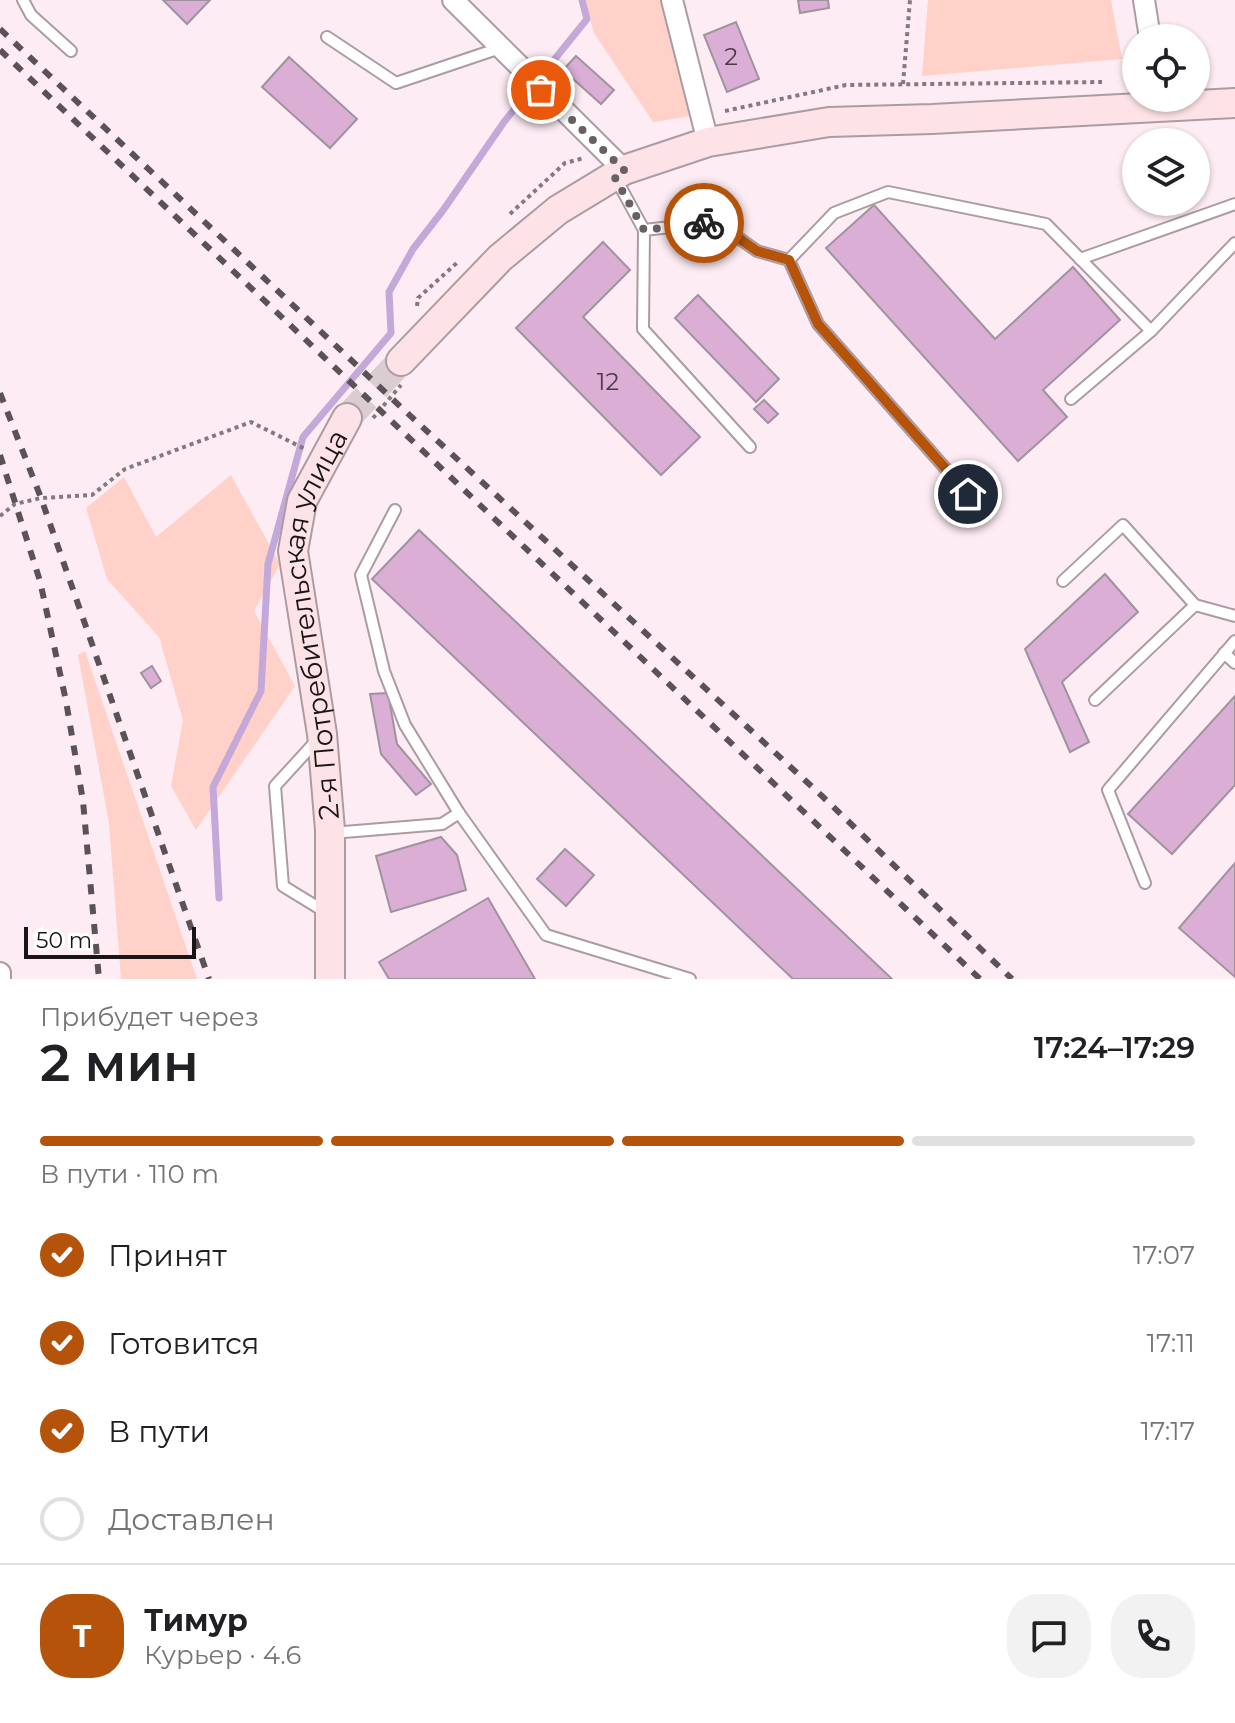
<!DOCTYPE html>
<html lang="ru">
<head>
<meta charset="utf-8">
<style>
	:root { --surface:#fff; --page:#f2f2f2; --text:#202124; --muted:#757577; --line:#e0e0e0; --accent:#b45309 }
	body { margin:0; font-family:Montserrat,sans-serif; background:var(--page); color:var(--text); height:100vh; display:flex; flex-direction:column; font-size:30px; white-space:nowrap }
	* { box-sizing:border-box; margin:0 }
	p { font-size:26px; color:var(--muted) }
	.icon { flex:none; width:44px; height:44px; fill:none; stroke:currentColor; stroke-width:2; stroke-linecap:round; stroke-linejoin:round }
	.map { position:relative; height:979px; overflow:hidden }
	.details { display:flex; flex-direction:column; background:var(--surface); flex:1 }
	.details>* { flex:none }
	.controls { position:absolute; left:1122px; top:24px; display:grid; gap:16px }
	.controls a { display:grid; place-items:center; width:88px; height:88px; border-radius:50%; background:var(--surface); box-shadow:0 2px 6px #0004; font-size:40px }
	.scale { position:absolute; left:24px; bottom:20px; width:172px; box-sizing:border-box; padding-left:8px; border:4px solid #191416; border-top:0; font-size:22px; line-height:28px; white-space:nowrap; color:#191416; -webkit-text-stroke:6px #fff; paint-order:stroke }
	.pin { position:absolute; display:grid; place-items:center; width:68px; height:68px; color:#fff; margin:-34px; border:4px solid #fff; border-radius:50%; box-shadow:0 2px 8px #0007 }
	.courier { position:absolute; display:grid; place-items:center; width:80px; height:80px; margin:-40px; border:6px solid #b45309; border-radius:50%; background:#fff; color:#222; box-shadow:0 2px 10px #0007 }
	.overview em { font-style:normal; font-weight:600 }
	.overview div { display:flex; flex-direction:column-reverse }
	.overview { display:flex; align-items:center; justify-content:space-between; height:136px; padding:0 40px }
	h1 { font-size:52px; font-weight:600; line-height:60px }
	.bar { display:grid; grid-template-columns:repeat(4,1fr); gap:12px 8px; align-content:center; height:96px; padding:0 40px }
	.bar i { height:10px; border-radius:6px; background:var(--line) }
	.bar .current { background:var(--accent) }
	.bar p { grid-column:span 4 }
	.line { display:flex; align-items:center; gap:20px; padding:0 40px; border-top:2px solid var(--line) }
	.line div { flex:1 }
	.round { display:grid; place-items:center; flex:none; width:84px; height:84px; border-radius:32px; background:var(--page) }
	ol { padding:0 40px; list-style:none }
	li { display:flex; align-items:center; gap:24px; height:88px }
	li p { margin-inline-start:auto }
	li .icon { padding:8px; border-radius:50%; background:var(--accent); color:#fff; stroke-width:4 }
	li:last-child { color:var(--muted) }
	li i { width:44px; height:44px; border:4px solid var(--line); border-radius:50% }
	.map>svg:first-child { display:block }
	.green { fill:#ffd1c9 }
	.lines { fill:none; stroke-linecap:round; stroke-linejoin:round }
	.stream { stroke:#c3a8d9; stroke-width:7 }
	.building { fill:#dbaed6; stroke:#9f939e; stroke-width:2 }
	.secondary-tunnel { stroke:#dbccd2; stroke-width:28; stroke-dasharray:28 14; stroke-linecap:butt }
	.lane-casing { stroke:#ab9ca3; stroke-width:14 }
	.street-casing { stroke:#ab9ca3; stroke-width:24 }
	.secondary-casing { stroke:#ab9ca3; stroke-width:32 }
	.path { stroke:#847a7e; stroke-width:4; stroke-dasharray:4 4; stroke-linecap:butt }
	.lane { stroke:#fff; stroke-width:10 }
	.street { stroke:#fff; stroke-width:20 }
	.secondary { stroke:#fde3e7; stroke-width:28 }
	.rail { stroke:#5a5255; stroke-width:6; stroke-dasharray:10 10; stroke-linecap:butt }
	.done { stroke:#696063; stroke-width:8; stroke-dasharray:0 14.4 }
	.route { stroke:#b45309; stroke-width:10 }
	.labels { text-anchor:middle; stroke-width:8; stroke-linejoin:round; paint-order:stroke }
	.number-label { font-size:24px; fill:#4a3a46 }
	.street-label { font-size:28px; fill:#191416; stroke:#fff }
</style>
</head>
<body>
<div class="map">
<svg width="1235" height="979" viewBox="0 0 1235 979">
	<rect width="100%" height="100%" fill="#fdecf3"/>
	<g class="green">
		<polygon points="585,0 661,0 692,116 653,122 594,33"/>
		<polygon points="928,0 1111,0 1122,59 922,76"/>
		<polygon points="231,475 280,564 254,611 295,686 196,830 171,786 183,720 159,637 107,579 86,508 124,477 156,537"/>
		<polygon points="85,651 197,979 121,979 109,823 78,655"/>
	</g>
	<g class="lines">
		<polyline class="stream" points="219,898 213,787 261,691 268,564 303,437 391,333 389,292 413,249 444,209 504,122 587,19 582,0"/>
	</g>
	<g class="building">
		<polygon points="163,0 210,0 187,24"/>
		<polygon points="798,0 828,0 829,8 800,13"/>
		<polygon points="736,22 759,79 727,92 704,35"/>
		<polygon points="576,56 614,90 601,104 563,70"/>
		<polygon points="289,57 357,119 330,148 262,87"/>
		<polygon points="874,205 995,339 1073,267 1120,320 1043,390 1067,417 1018,461 826,248"/>
		<polygon points="603,242 630,270 583,317 700,437 661,475 516,328"/>
		<polygon points="698,295 779,379 756,402 675,318"/>
		<polygon points="764,400 778,414 768,423 754,409"/>
		<polygon points="419,530 892,979 793,979 372,579"/>
		<polygon points="1105,574 1138,612 1062,682 1089,742 1070,752 1025,649"/>
		<polygon points="152,666 161,681 151,688 141,673"/>
		<polygon points="388,693 397,744 431,784 416,795 381,754 370,694"/>
		<polygon points="1235,696 1235,785 1172,854 1128,814"/>
		<polygon points="441,837 457,855 466,890 391,912 376,856"/>
		<polygon points="565,849 594,875 566,906 537,879"/>
		<polygon points="1235,863 1235,977 1179,928"/>
		<polygon points="488,898 535,979 389,979 379,962"/>
	</g>
	<g class="lines">
		<polyline class="secondary-tunnel" points="347,418 401,361"/>
		<g class="lane-casing">
			<g id="lane">
				<polyline points="23,0 31,15 71,51"/>
				<polyline points="327,37 396,83 500,48"/>
				<polyline points="615,177 644,230"/>
				<polyline points="1080,259 1235,204"/>
				<polyline points="789,260 818,324 968,494"/>
				<polyline points="1071,399 1151,331"/>
				<polyline points="750,447 643,329 644,230 716,222 757,251 789,260 834,213 888,192 1046,224 1151,331 1235,243"/>
				<polyline points="395,510 361,575 384,671 405,725 459,813 546,935 690,979"/>
				<polyline points="1063,581 1123,525 1195,605 1235,616"/>
				<polyline points="1224,653 1235,663"/>
				<polyline points="1095,700 1195,605"/>
				<polyline points="318,739 275,786 283,886 327,913"/>
				<polyline points="332,830 344,832 442,824 459,813"/>
				<polyline points="1145,883 1108,790 1235,641"/>
			</g>
		</g>
		<g class="street-casing">
			<g id="street">
				<polyline points="453,0 624,170"/>
				<polyline points="672,0 708,142"/>
				<polyline points="1144,0 1150,38"/>
				<polyline points="0,973 0,979"/>
			</g>
		</g>
		<g class="secondary-casing">
			<g id="secondary">
				<polyline points="401,361 500,258 558,210 624,170 708,142 829,122 932,119 1235,103"/>
				<path id="s1" d="M330,979V830L322,734L293,551L302,501L347,418"/>
			</g>
		</g>
		<g class="path">
			<polyline points="903,84 910,0"/>
			<polyline points="725,111 846,85 1102,82"/>
			<polyline points="510,214 565,163 584,158"/>
			<polyline points="417,306 418,298 459,261"/>
			<polyline points="373,418 401,385"/>
			<polyline points="0,516 15,504 41,498 92,495 125,469 251,422 305,449"/>
		</g>
		<use href="#lane" class="lane"/>
		<use href="#street" class="street"/>
		<use href="#secondary" class="secondary"/>
		<g class="rail">
			<polyline points="0,29 403,409 822,796 1012,979"/>
			<polyline points="0,50 980,979"/>
			<polyline points="0,393 41,498 209,979"/>
			<polyline points="0,455 40,581 66,701 83,801 99,979"/>
		</g>
	</g>
	<g class="lines">
		<polyline class="done" points="541,90 624,170 614,176 644,230 704,223"/>
		<polyline class="route" points="704,223 716,222 757,251 789,260 818,324 968,494"/>
	</g>
	<g class="labels">
		<g class="number-label">
			<text x="731" y="65">2</text>
			<text x="608" y="390">12</text>
		</g>
		<g class="street-label">
			<text dy="10" stroke="none"><textPath href="#s1" startOffset="360">2-я Потребительская улица</textPath></text>
		</g>
	</g>
</svg>
<div class="controls">
<a><svg class="icon" aria-label="locate" viewBox="0 0 24 24"><circle cx="12" cy="12" r="6"/><path d="M12 2v4M12 18v4M2 12h4M18 12h4"/></svg></a>
<a><svg class="icon" aria-label="layers" viewBox="0 0 24 24"><path d="M12 4l9 5-9 5-9-5zM3 14l9 5 9-5"/></svg></a>
</div>
<div class="scale">50 m</div>
<div class="pin" style="left:541px;top:90px;background:#ea580c"><svg class="icon" aria-label="bag" viewBox="0 0 24 24"><path d="M5 8h14l-1 12H6zM9 8a3 3 0 0 1 6 0"/></svg></div>
<div class="pin" style="left:968px;top:494px;background:#1f2937"><svg class="icon" aria-label="home" viewBox="0 0 24 24"><path d="M3 11l9-7 9 7M6 9v11h12V9"/></svg></div>
<div class="courier" style="left:704px;top:223px"><svg class="icon" aria-label="bike" viewBox="0 0 24 24"><circle cx="6" cy="16" r="4"/><circle cx="18" cy="16" r="4"/><path d="M6 16l4-8h5l3 8M10 8l3 8H6M13 5h3"/></svg></div>
</div>
<section class="details">
<div class="overview"><div><h1>2 мин</h1><p>Прибудет через</p></div><em>17:24–17:29</em></div>
<div class="bar"><i class="current"></i><i class="current"></i><i class="current"></i><i></i><p>В пути · 110 m</p></div>
<ol>
<li><svg class="icon" aria-label="check" viewBox="0 0 24 24"><path d="M5 12l5 5 9-10"/></svg>Принят<p>17:07</p></li>
<li><svg class="icon" aria-label="check" viewBox="0 0 24 24"><path d="M5 12l5 5 9-10"/></svg>Готовится<p>17:11</p></li>
<li><svg class="icon" aria-label="check" viewBox="0 0 24 24"><path d="M5 12l5 5 9-10"/></svg>В пути<p>17:17</p></li>
<li><i></i>Доставлен</li>
</ol>
<div class="line" style="height:144px"><b class="round" style="background:var(--accent);color:#fff">Т</b><div><b>Тимур</b><p>Курьер · 4.6</p></div><a class="round"><svg class="icon" aria-label="chat" viewBox="0 0 24 24"><path d="M4 5h16v11H9l-5 4z"/></svg></a><a class="round"><svg class="icon" aria-label="phone" viewBox="0 0 24 24"><path d="M5 4h4l2 5-3 2q2 4 5 5l2-3 5 2v4C11 20 4 13 5 4z"/></svg></a></div>
</section>
</body>
</html>
